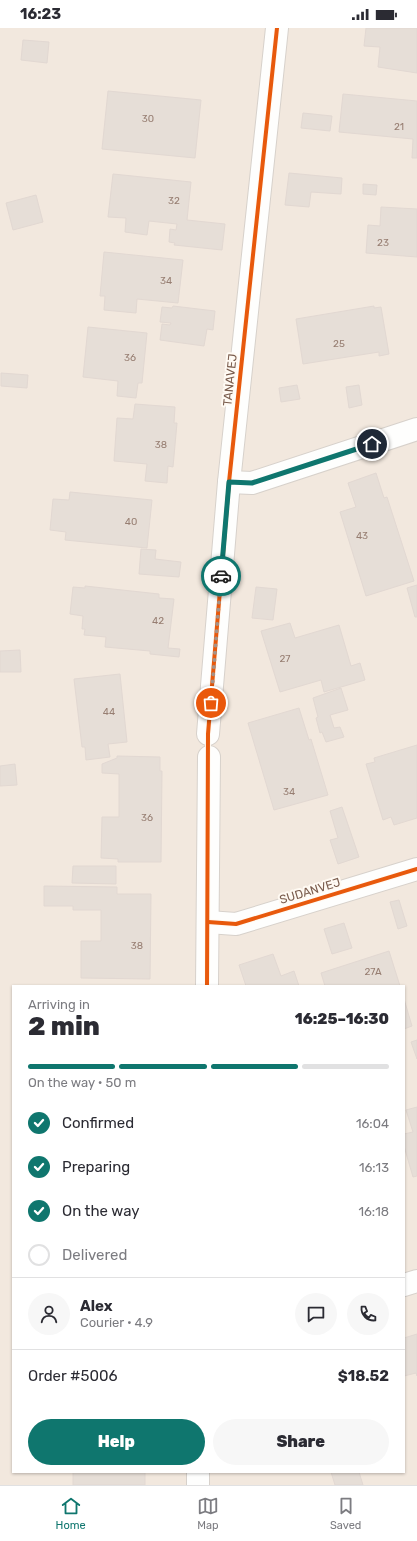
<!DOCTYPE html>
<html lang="en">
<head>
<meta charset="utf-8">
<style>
	:root { --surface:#fff; --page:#f7f7f7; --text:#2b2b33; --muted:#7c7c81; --line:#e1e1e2; --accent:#0f766e }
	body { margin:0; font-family:Rubik,sans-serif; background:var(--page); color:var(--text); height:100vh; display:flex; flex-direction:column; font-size:15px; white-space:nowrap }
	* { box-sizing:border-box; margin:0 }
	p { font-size:13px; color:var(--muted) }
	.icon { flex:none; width:22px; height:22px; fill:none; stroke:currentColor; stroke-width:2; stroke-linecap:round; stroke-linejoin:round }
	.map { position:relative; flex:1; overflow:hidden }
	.drawer { position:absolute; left:12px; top:957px; width:393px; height:488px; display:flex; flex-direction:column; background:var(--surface); border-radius:0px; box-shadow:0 1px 3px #0004 }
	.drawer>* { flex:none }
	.pin { position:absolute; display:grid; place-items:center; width:34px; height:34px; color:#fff; margin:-17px; border:2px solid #fff; border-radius:50%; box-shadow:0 1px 4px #0007 }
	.courier { position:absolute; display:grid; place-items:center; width:40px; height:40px; margin:-20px; border:3px solid #0f766e; border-radius:50%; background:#fff; color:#222; box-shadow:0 1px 5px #0007 }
	.overview em { font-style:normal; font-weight:800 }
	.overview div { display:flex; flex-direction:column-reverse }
	.overview { display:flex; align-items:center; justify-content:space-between; height:68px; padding:0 16px }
	h1 { font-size:26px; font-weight:800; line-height:30px }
	.bar { display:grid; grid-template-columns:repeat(4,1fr); gap:6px 4px; align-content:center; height:48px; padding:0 16px }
	.bar i { height:5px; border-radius:3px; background:var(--line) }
	.bar .active { background:var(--accent) }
	.bar p { grid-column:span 4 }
	.line { display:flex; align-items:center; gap:10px; padding:0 16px; border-top:1px solid var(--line) }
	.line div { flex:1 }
	.round { display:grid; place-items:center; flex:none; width:42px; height:42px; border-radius:21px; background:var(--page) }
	ol { padding:0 16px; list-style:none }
	li { display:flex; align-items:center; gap:12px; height:44px }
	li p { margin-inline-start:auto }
	li .icon { padding:4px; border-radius:50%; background:var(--accent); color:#fff; stroke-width:4 }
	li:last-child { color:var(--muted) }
	li i { width:22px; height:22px; border:2px solid var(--line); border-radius:50% }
	.button { display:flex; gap:8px; margin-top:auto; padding:8px 16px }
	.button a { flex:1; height:46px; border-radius:24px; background:var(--accent); color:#fff; font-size:16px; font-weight:800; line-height:46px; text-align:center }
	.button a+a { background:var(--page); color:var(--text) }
	.status { display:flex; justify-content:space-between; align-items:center; height:28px; padding:0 20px; background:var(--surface); direction:ltr }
	.status svg { height:11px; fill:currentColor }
	.menu { display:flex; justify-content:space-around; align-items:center; height:56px; border-top:1px solid var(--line); background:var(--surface); font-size:11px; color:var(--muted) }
	.menu a { display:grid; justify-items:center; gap:2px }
	.menu .active { color:var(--accent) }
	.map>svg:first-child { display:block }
	.residential { fill:#f2e8de; fill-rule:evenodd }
	.building { fill:#e6ded7; stroke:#e2d8d2 }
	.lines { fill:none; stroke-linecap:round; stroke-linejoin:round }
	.street-casing { stroke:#d7d1cb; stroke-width:24 }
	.street { stroke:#fefefd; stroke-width:22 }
	.cycleway-casing { stroke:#fffaf3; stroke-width:6 }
	.cycleway { stroke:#e8590c; stroke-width:4 }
	.done { stroke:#a69286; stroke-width:4; stroke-dasharray:0 7.2 }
	.route { stroke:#0f766e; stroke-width:5 }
	.labels { text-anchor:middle; stroke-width:4; stroke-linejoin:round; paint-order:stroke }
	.number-label { font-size:10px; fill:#977e72 }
	.street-label { font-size:12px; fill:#7a5c4d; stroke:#fffaf3 }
</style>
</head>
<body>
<div class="status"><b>16:23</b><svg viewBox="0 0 49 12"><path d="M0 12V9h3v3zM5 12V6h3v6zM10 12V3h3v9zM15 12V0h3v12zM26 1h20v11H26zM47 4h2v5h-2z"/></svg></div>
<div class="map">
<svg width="417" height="1457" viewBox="0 0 417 1457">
	<rect width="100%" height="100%" fill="#f9f5f0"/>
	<path class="residential" d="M0,0H417V1457H0ZM13,958H404V1444H13Z"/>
	<g class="building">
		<polygon points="366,0 417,0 417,45 378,39 380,19 364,18"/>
		<polygon points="23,12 49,14 47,35 21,32"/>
		<polygon points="108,63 201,72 195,130 102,121"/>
		<polygon points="343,66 417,73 417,130 412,130 413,111 339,104"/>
		<polygon points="303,85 332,88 330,103 301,100"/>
		<polygon points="289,145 342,150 341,166 311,164 309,179 285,177"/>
		<polygon points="113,146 191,154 187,192 225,196 222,222 174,217 175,215 169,214 170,201 176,202 177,196 149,193 147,207 125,204 126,190 108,189"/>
		<polygon points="363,156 377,157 376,167 363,166"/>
		<polygon points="36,167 43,194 13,202 6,175"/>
		<polygon points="381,179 417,181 417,229 366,225 368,197 380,198"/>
		<polygon points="104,224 183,232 178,275 137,271 136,285 104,282 105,268 100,268"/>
		<polygon points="173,278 215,283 213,302 207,301 204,318 160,312 162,296 170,297 171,295 160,294 162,279 172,280"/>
		<polygon points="374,278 374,280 381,279 389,326 379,328 379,324 303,336 296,291"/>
		<polygon points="88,299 147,305 142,355 138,355 136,370 117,368 118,353 83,349"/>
		<polygon points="1,345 28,347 27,360 1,358"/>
		<polygon points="297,357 300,371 281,374 279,360"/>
		<polygon points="359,357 362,377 349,380 346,359"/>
		<polygon points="135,376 175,379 174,395 177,395 173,439 168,438 167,455 145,453 147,436 114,433 117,390 133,391"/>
		<polygon points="376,445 384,470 387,469 414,553 366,568 340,484 356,479 348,455"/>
		<polygon points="70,464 152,472 147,520 65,512 66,504 50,502 53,471 69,472"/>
		<polygon points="141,521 156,522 155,531 181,534 179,549 139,546"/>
		<polygon points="417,557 417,589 415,589 407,560"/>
		<polygon points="85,558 159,566 159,570 174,571 168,620 180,621 179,629 150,626 150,623 105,619 106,609 84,607 85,601 82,601 83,588 70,586 73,559 85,560"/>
		<polygon points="256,559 277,561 273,592 252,590"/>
		<polygon points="290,595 295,610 339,597 351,638 360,635 365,652 324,664 321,652 280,664 261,603"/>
		<polygon points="20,622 21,644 0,644 0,623"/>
		<polygon points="120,646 127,714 108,716 110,729 86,732 85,719 82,719 74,651"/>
		<polygon points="341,660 348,682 330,687 334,700 340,699 344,709 326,714 322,704 320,705 316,690 318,689 313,670"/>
		<polygon points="299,680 309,712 311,711 328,767 274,782 248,695"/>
		<polygon points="417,717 417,790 394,797 391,789 383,792 366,736 375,734 374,730"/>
		<polygon points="117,728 160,729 160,743 162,743 161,834 118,834 118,831 101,830 102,789 119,789 119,746 102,745 102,736 117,730"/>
		<polygon points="15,736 17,757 0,758 0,738"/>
		<polygon points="342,779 359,829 338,836 330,812 338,810 330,783"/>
		<polygon points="73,838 116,838 116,856 72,855"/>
		<polygon points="44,858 117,859 117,866 151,866 150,951 81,950 81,913 101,913 101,882 73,882 73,878 44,878"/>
		<polygon points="399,872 407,898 398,901 390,874"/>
		<polygon points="344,895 352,920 332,926 324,901"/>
		<polygon points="389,923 400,958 325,958 321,945"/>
		<polygon points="273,926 281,948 294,943 299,958 246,958 239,937"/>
		<polygon points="404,971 412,998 404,1001"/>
		<polygon points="417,1012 417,1031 411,1014"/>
		<polygon points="417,1079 417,1148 413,1149 404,1118 404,1106 413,1104 406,1082"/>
		<polygon points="417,1306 417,1348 416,1345 404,1348 404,1310"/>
		<rect x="73" y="1444" width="72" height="13"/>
		<polygon points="331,1444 359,1444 363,1457 335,1457"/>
	</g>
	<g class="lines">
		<g class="street-casing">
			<g id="street">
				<polyline points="229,454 252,455 417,401"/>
				<polyline points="208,706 229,454 277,0"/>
				<polyline points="208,894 236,896 417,841"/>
				<polyline points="207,958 209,729"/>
				<polyline points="404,1257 417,1253"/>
				<polyline points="198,1457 198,1444"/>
			</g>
		</g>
		<use href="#street" class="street"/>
		<g class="cycleway-casing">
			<g id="cycleway">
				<polyline points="208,894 236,896 417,841"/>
				<polyline points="207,958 208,706 229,454 277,0"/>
			</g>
		</g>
		<use href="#cycleway" class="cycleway"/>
	</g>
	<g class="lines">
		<polyline class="done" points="211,675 221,548"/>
		<polyline class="route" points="221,548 229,454 252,455 372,416"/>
	</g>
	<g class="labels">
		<g class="number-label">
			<text x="148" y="94">30</text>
			<text x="399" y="102">21</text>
			<text x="174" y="176">32</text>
			<text x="383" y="218">23</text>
			<text x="166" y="256">34</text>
			<text x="339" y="319">25</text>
			<text x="130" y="333">36</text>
			<text x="161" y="420">38</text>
			<text x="131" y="497">40</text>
			<text x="362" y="511">43</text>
			<text x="158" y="596">42</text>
			<text x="285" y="634">27</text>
			<text x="109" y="687">44</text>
			<text x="289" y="767">34</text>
			<text x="147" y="793">36</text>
			<text x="137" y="921">38</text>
			<text x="373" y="947">27A</text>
		</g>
		<g class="street-label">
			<text transform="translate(230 352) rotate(-84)" y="4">TANAVEJ</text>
			<text transform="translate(310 863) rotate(-17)" y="4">SUDANVEJ</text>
		</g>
	</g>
</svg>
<div class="pin" style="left:211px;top:675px;background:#ea580c"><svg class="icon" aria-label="bag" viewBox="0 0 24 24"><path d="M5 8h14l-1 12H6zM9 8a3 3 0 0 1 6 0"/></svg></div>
<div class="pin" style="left:372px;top:416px;background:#1f2937"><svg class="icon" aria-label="home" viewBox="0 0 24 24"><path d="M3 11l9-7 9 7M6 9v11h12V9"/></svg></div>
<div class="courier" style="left:221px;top:548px"><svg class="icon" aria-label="car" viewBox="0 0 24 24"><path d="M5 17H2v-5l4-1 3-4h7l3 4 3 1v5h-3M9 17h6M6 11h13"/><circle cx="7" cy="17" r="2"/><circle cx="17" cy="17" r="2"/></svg></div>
<section class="drawer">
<div class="overview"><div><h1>2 min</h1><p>Arriving in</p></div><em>16:25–16:30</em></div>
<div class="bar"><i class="active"></i><i class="active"></i><i class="active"></i><i></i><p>On the way · 50 m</p></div>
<ol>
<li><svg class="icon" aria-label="check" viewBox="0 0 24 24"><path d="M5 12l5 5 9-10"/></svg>Confirmed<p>16:04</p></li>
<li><svg class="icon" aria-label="check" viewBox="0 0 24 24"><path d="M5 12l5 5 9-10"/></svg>Preparing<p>16:13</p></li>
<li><svg class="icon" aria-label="check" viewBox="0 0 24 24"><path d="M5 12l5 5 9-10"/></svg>On the way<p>16:18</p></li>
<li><i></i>Delivered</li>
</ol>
<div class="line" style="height:72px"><a class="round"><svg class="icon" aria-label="person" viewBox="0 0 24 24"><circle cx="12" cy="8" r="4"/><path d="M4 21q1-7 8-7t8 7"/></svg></a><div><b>Alex</b><p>Courier · 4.9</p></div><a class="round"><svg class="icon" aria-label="chat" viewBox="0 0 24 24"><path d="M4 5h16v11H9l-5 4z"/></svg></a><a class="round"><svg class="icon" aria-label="phone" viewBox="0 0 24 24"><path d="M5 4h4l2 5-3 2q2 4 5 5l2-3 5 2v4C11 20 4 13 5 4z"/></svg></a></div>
<div class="line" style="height:52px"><div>Order #5006</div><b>$18.52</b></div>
<div class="button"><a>Help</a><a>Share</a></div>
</section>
</div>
<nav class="menu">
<a class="active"><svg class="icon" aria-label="home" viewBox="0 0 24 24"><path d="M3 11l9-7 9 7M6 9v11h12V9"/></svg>Home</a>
<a><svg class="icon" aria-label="map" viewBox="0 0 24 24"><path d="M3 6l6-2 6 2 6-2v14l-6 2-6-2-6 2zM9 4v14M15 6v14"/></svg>Map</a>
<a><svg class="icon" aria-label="saved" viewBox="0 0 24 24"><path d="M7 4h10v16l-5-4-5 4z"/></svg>Saved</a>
</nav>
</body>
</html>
